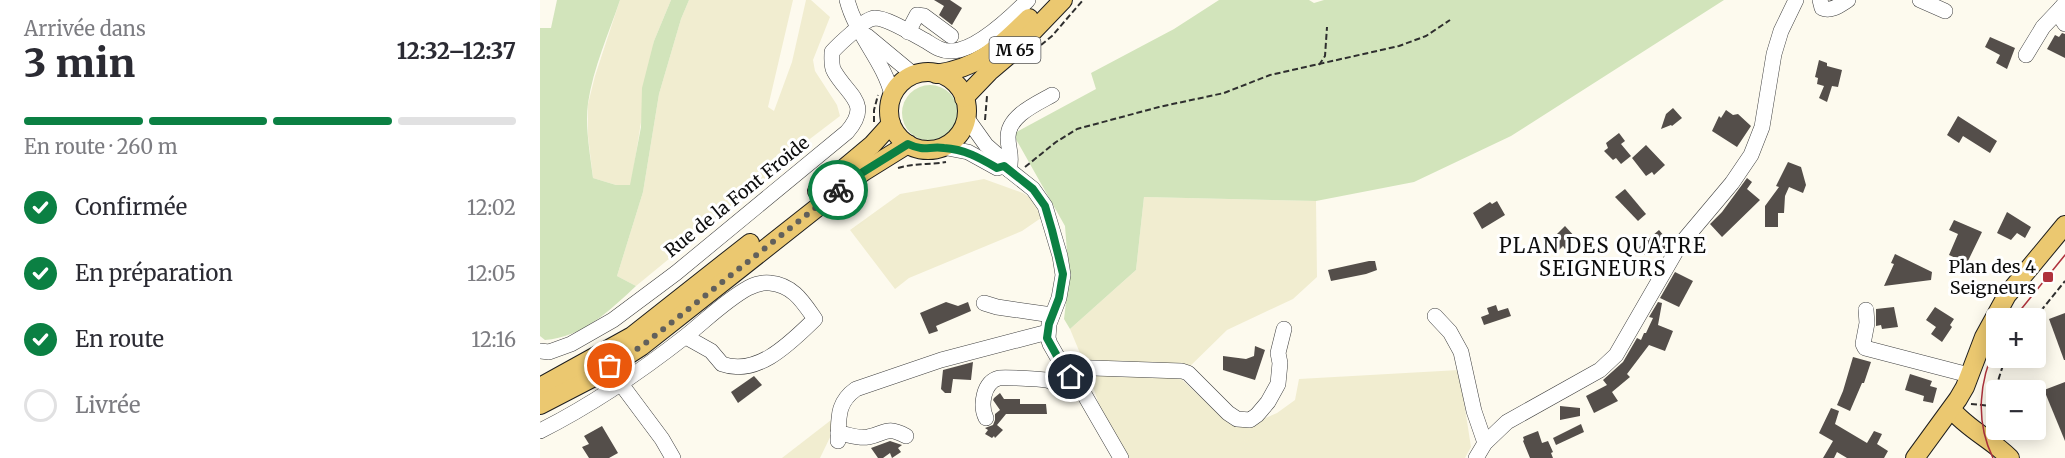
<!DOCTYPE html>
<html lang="fr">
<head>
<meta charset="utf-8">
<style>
	:root { --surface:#fff; --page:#f2f2f3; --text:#2b2b33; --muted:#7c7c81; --line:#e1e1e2; --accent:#0b8043 }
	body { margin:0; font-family:Merriweather,serif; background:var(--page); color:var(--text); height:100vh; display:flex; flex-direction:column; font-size:22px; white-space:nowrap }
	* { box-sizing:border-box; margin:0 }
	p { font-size:20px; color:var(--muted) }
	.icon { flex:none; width:33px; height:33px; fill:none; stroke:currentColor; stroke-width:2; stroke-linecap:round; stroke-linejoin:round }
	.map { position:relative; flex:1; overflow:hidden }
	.panel { display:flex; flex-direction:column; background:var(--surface); width:540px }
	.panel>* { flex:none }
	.controls { position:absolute; left:1446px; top:308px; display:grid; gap:12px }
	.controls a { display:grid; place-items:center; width:60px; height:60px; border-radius:6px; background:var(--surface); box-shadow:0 3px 15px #0003; font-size:30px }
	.pin { position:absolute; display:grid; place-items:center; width:51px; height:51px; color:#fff; margin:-26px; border:3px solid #fff; border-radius:50%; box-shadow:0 2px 6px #0007 }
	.courier { position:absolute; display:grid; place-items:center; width:60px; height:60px; margin:-30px; border:4px solid #0b8043; border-radius:50%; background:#fff; color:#222; box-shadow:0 2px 8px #0007 }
	.head em { font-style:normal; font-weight:800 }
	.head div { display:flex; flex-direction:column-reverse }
	.head { display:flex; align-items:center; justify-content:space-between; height:102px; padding:0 24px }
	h1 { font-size:39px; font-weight:800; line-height:45px }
	.bar { display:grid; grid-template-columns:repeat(4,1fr); gap:9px 6px; align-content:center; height:72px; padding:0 24px }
	.bar i { height:8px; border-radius:4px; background:var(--line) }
	.bar .selected { background:var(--accent) }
	.bar p { grid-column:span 4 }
	ol { padding:0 24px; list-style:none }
	li { display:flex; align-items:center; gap:18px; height:66px }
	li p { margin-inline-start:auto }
	li .icon { padding:6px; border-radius:50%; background:var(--accent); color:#fff; stroke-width:4 }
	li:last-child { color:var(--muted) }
	li i { width:33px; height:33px; border:3px solid var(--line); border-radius:50% }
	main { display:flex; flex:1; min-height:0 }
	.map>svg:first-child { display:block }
	.farmland { fill:#f1edd0 }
	.green { fill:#d2e4bb }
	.building { fill:#544e4a }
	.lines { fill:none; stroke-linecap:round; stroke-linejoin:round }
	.minor-casing { stroke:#404040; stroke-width:16 }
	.major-casing { stroke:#1e1e1e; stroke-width:20 }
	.path { stroke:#2f2f2f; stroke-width:2; stroke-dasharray:6 3; stroke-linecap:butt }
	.minor { stroke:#fff; stroke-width:15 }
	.major { stroke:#ebc870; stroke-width:18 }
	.tram { stroke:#af323d; stroke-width:1.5 }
	.done { stroke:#61605c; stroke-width:6; stroke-dasharray:0 10.8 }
	.route { stroke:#0b8043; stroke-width:8 }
	.poi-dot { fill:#af323d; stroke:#fff; stroke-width:2 }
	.labels { text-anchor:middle; stroke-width:6; stroke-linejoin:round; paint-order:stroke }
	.shield { fill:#fff; stroke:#565656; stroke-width:1.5 }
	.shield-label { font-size:16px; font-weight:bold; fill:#0d0d0d }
	.street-label { font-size:18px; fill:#0d0d0d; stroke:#fff }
	.poi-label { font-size:18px; fill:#0d0d0d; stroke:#fff; text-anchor:end }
	.neighbourhood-label { font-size:20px; letter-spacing:1.5px; fill:#0d0d0d; stroke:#fff }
</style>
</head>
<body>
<main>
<section class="panel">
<div class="head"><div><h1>3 min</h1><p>Arrivée dans</p></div><em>12:32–12:37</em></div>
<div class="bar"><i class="selected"></i><i class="selected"></i><i class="selected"></i><i></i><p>En route · 260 m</p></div>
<ol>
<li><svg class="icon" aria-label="check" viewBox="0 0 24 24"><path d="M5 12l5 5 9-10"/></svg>Confirmée<p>12:02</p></li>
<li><svg class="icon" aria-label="check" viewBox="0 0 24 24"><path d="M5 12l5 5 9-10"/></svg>En préparation<p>12:05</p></li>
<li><svg class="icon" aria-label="check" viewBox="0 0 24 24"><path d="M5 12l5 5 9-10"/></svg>En route<p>12:16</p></li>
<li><i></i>Livrée</li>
</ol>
</section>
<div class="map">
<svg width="1525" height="458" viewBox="0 0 1525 458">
	<rect width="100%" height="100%" fill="#fdfaee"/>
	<g class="farmland">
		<polygon points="80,0 131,0 114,41 91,185 76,185 53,178 48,136 48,104 55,76"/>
		<polygon points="149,0 253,0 228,107 234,111 252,62 266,0 271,0 290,17 273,60 275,71 297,105 300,116 258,148 220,184 96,286 77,276 103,192 119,94 141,19"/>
		<polygon points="444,179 483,193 495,201 501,218 482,231 369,278 355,289 310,230 360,194"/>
		<polygon points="604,197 776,201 777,277 753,299 687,330 639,377 681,416 716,422 737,413 755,400 759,379 919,370 931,447 925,458 587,458 568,431 549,375 530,329 596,270"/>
		<polygon points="295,417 295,427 280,458 242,458"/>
	</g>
	<g class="green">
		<path d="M17,0H80C69,33 53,68 48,103C45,128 50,153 53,178L76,185H90L101,127L102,88L114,41L131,0H149L141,19L119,94L103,192L77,276L96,286C69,311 43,337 5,340L0,336V28H11Z"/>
		<polygon points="679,0 769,0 774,3 784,0 1184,0 971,136 874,182 776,201 604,197 596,270 530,329 524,319 529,277 525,226 473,134 556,89 551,73 634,29"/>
		<circle cx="390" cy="113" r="28"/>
	</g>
	<g class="building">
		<polygon points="394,0 410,0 422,8 412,25 399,15 404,6"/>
		<polygon points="1522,33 1525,34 1525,58 1507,49 1515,35 1519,37"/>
		<polygon points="1450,37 1475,48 1467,69 1456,63 1460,55 1445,47"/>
		<polygon points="1279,60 1287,63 1287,66 1302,70 1298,87 1292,86 1287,102 1279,98 1284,86 1277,84 1278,78 1275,77"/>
		<polygon points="1133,108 1142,118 1132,126 1131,125 1121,129 1126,114"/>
		<polygon points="1186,110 1193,115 1198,114 1211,126 1197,147 1172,131 1179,116 1181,118"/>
		<polygon points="1418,116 1457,141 1450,153 1423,136 1419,143 1407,135"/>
		<polygon points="1079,133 1085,141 1081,144 1091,156 1081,164 1076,158 1073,160 1064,151 1068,148 1066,143"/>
		<polygon points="1106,145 1125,165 1114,175 1112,172 1106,176 1092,158"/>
		<polygon points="1248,162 1261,167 1266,185 1263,193 1249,187 1245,196 1244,213 1238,213 1238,227 1225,227 1225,206 1239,187 1236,186"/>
		<polygon points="1207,178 1212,182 1207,189 1220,200 1182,237 1170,224 1182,212"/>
		<polygon points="1085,189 1106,214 1098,221 1075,197"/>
		<polygon points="957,201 965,215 942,229 933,213 950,202 952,204"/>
		<polygon points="1467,212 1491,227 1485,238 1477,233 1471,240 1457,233"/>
		<polygon points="1414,220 1442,232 1427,263 1409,255 1418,234 1409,230"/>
		<polygon points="1025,226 1036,238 1025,249 1023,246 1017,252 1008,243"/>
		<polygon points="1119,230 1130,243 1125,250 1118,242 1104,255 1098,248"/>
		<polygon points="1355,254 1392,272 1391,280 1344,286 1354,264 1351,263"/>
		<polygon points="829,261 835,261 837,270 826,274 791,281 788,270"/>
		<polygon points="1135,272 1153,281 1139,307 1120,298"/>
		<polygon points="406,302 418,306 428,302 431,311 396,326 398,331 389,334 380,313"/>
		<polygon points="1118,302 1122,303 1118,325 1133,331 1125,351 1109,345 1087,374 1090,377 1072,392 1078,401 1054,413 1046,396 1067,385 1063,380 1083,362 1097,338 1101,340 1104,333 1106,333 1113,318 1109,317"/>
		<polygon points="956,305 958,311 968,308 971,316 944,325 941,317 949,314 947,308"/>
		<polygon points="1354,307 1358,327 1342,329 1341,325 1336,326 1336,309"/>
		<polygon points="1395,307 1414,319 1410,325 1412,327 1402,342 1391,334 1396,327 1386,320"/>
		<polygon points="1525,313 1525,360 1524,360 1509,319"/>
		<polygon points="715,346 725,350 715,380 683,370 683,356 706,359 714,356"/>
		<polygon points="1313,357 1331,362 1324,383 1322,383 1310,411 1297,405 1303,391"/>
		<polygon points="433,362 431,380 413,379 411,393 405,393 401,389 403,370"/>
		<polygon points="1370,374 1392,381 1390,386 1397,388 1393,403 1383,401 1384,396 1365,390"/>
		<polygon points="214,376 222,385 198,403 191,392"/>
		<polygon points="1525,382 1525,441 1504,390"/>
		<polygon points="460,393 464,399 480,399 480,404 506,404 507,414 466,414 457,425 463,430 455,438 454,436 452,438 445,434 448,430 445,428 453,425 455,420 455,414 460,410 453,400 454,398"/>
		<polygon points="1020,406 1040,408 1040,416 1020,420"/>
		<polygon points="1291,408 1299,411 1295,424 1327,443 1334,431 1342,434 1337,444 1348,451 1344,458 1307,458 1297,452 1294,458 1283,458 1293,441 1279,433"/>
		<polygon points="1041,424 1044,432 1016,445 1013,438"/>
		<polygon points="62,426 78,453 69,458 49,458 42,447 49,444 44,436"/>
		<polygon points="998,431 1002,443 1008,441 1013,452 1011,453 1013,458 990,458 983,441 984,440 983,437"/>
		<polygon points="350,441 362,445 358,448 361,452 352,458 350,453 343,458 338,458 331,448"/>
	</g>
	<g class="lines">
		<g class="minor-casing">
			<g id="minor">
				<path d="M307,0C316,35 344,61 352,95"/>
				<path d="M1280,0L1282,8C1291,12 1300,5 1308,0"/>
				<polyline points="1380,0 1405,11"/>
				<polyline points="1525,3 1521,8 1519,15 1525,24"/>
				<polyline points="368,32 377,15 384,16 411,36"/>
				<polyline points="327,36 374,75"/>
				<polyline points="1486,55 1503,27 1521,8"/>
				<polyline points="426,117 446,145 463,160 464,166 493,189 505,206 520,256 523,275 519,298 509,324 508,338 510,344 522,365 544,394 581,458"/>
				<polyline points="402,147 428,152 457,168 464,166"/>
				<path d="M469,170C473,155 468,151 468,137C468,116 496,104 512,95"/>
				<polyline points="444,303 457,307 512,315"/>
				<polyline points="1326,310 1327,323 1323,344 1325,348 1429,375"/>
				<polyline points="895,316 910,332 921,352 934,411 945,443"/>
				<path d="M0,351L9,352L31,344L73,320L136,273L307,132C332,103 308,96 294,71C291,66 292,59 292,52C298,45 305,39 312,33C318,27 327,19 335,18C348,18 374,35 386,41C394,46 402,52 412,51C437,50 471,17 488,0"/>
				<polyline points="523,367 642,371 648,373 688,413 697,419 710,420 717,415 728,402 738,384 740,363 738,353 744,329"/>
				<polyline points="81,384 122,439 133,458"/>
				<path d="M446,418C440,406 443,382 459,378C464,377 500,379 506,380C520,383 523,396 541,389"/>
				<path d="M0,431C52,405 100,372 146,336C166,320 186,300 208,288C214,285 223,282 230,283C253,285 263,302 275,319C251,342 218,377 182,364L171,351L146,337"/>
				<path d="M298,433C308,434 318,439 328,437C345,434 346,425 366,436"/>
				<path d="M298,441C299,419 296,403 316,389L401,360L508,332"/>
				<polyline points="936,458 945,443 967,422 1060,370 1076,355 1139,246 1192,183 1211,155 1222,127 1234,54 1241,31 1256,0"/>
			</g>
		</g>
		<g class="major-casing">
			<g id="major">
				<circle cx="388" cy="111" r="39"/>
				<path d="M396,74C441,67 458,48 489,18"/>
				<polyline points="424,98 449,72 476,49 523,0"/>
				<polyline points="277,191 332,145 351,124"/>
				<polyline points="0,387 92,336 210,243"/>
				<polyline points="0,405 54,377 102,346 297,192 323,172 368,144"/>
				<path d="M1412,410C1428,429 1452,440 1470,458"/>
				<polyline points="1375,458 1418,399 1425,387 1444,337 1467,295 1525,225"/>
			</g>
		</g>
		<g class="path">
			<polyline points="501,45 512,36 543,0"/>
			<polyline points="779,65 785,56 787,27"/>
			<polyline points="445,120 447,96"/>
			<polyline points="334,122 334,110 338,95"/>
			<polyline points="485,167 516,142 537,129 619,107 684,93 730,75 859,46 886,36 910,20"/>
			<path d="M358,168C374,163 390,165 406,162"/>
			<polyline points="1495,318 1525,281"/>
			<polyline points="1431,404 1452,406"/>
			<path d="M1456,424C1452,397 1457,382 1466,357"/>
		</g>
		<use href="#minor" class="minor"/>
		<use href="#major" class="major"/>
		<g class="tram">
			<polyline points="1474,318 1525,255"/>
			<path d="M1453,458C1435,421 1439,381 1456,345"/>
		</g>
	</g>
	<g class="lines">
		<polyline class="done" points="70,366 102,346 298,190"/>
		<path class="route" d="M298,190L323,172L368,144C385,152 388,146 404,148C424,149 440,158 457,168L464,166L493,189L505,206L512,230L523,274L519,298L509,324L507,338L522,365L531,377"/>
	</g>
	<rect class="poi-dot" x="1502" y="271" width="12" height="12" rx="3"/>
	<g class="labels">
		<rect class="shield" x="449.5" y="37" width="51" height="26" rx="4.5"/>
		<g class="shield-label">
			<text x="475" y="56">M 65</text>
		</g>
		<g class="street-label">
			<text transform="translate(197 197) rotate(-39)" y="6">Rue de la Font Froide</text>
		</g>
		<g class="poi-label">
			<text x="1496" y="273">Plan des 4<tspan x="1496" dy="21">Seigneurs</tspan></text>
		</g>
		<g class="neighbourhood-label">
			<text x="1063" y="253">PLAN DES QUATRE<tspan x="1063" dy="23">SEIGNEURS</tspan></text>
		</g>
	</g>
</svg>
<div class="controls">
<a>+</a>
<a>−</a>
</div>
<div class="pin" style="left:70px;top:366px;background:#ea580c"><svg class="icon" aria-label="bag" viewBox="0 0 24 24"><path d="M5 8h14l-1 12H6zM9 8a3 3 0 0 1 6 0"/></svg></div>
<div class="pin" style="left:531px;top:377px;background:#1f2937"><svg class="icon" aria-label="home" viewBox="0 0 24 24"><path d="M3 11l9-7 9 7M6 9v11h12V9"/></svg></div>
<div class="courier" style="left:298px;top:190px"><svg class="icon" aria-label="bike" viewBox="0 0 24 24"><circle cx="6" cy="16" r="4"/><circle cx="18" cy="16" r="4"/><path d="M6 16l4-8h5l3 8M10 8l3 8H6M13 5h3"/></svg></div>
</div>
</main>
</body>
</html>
